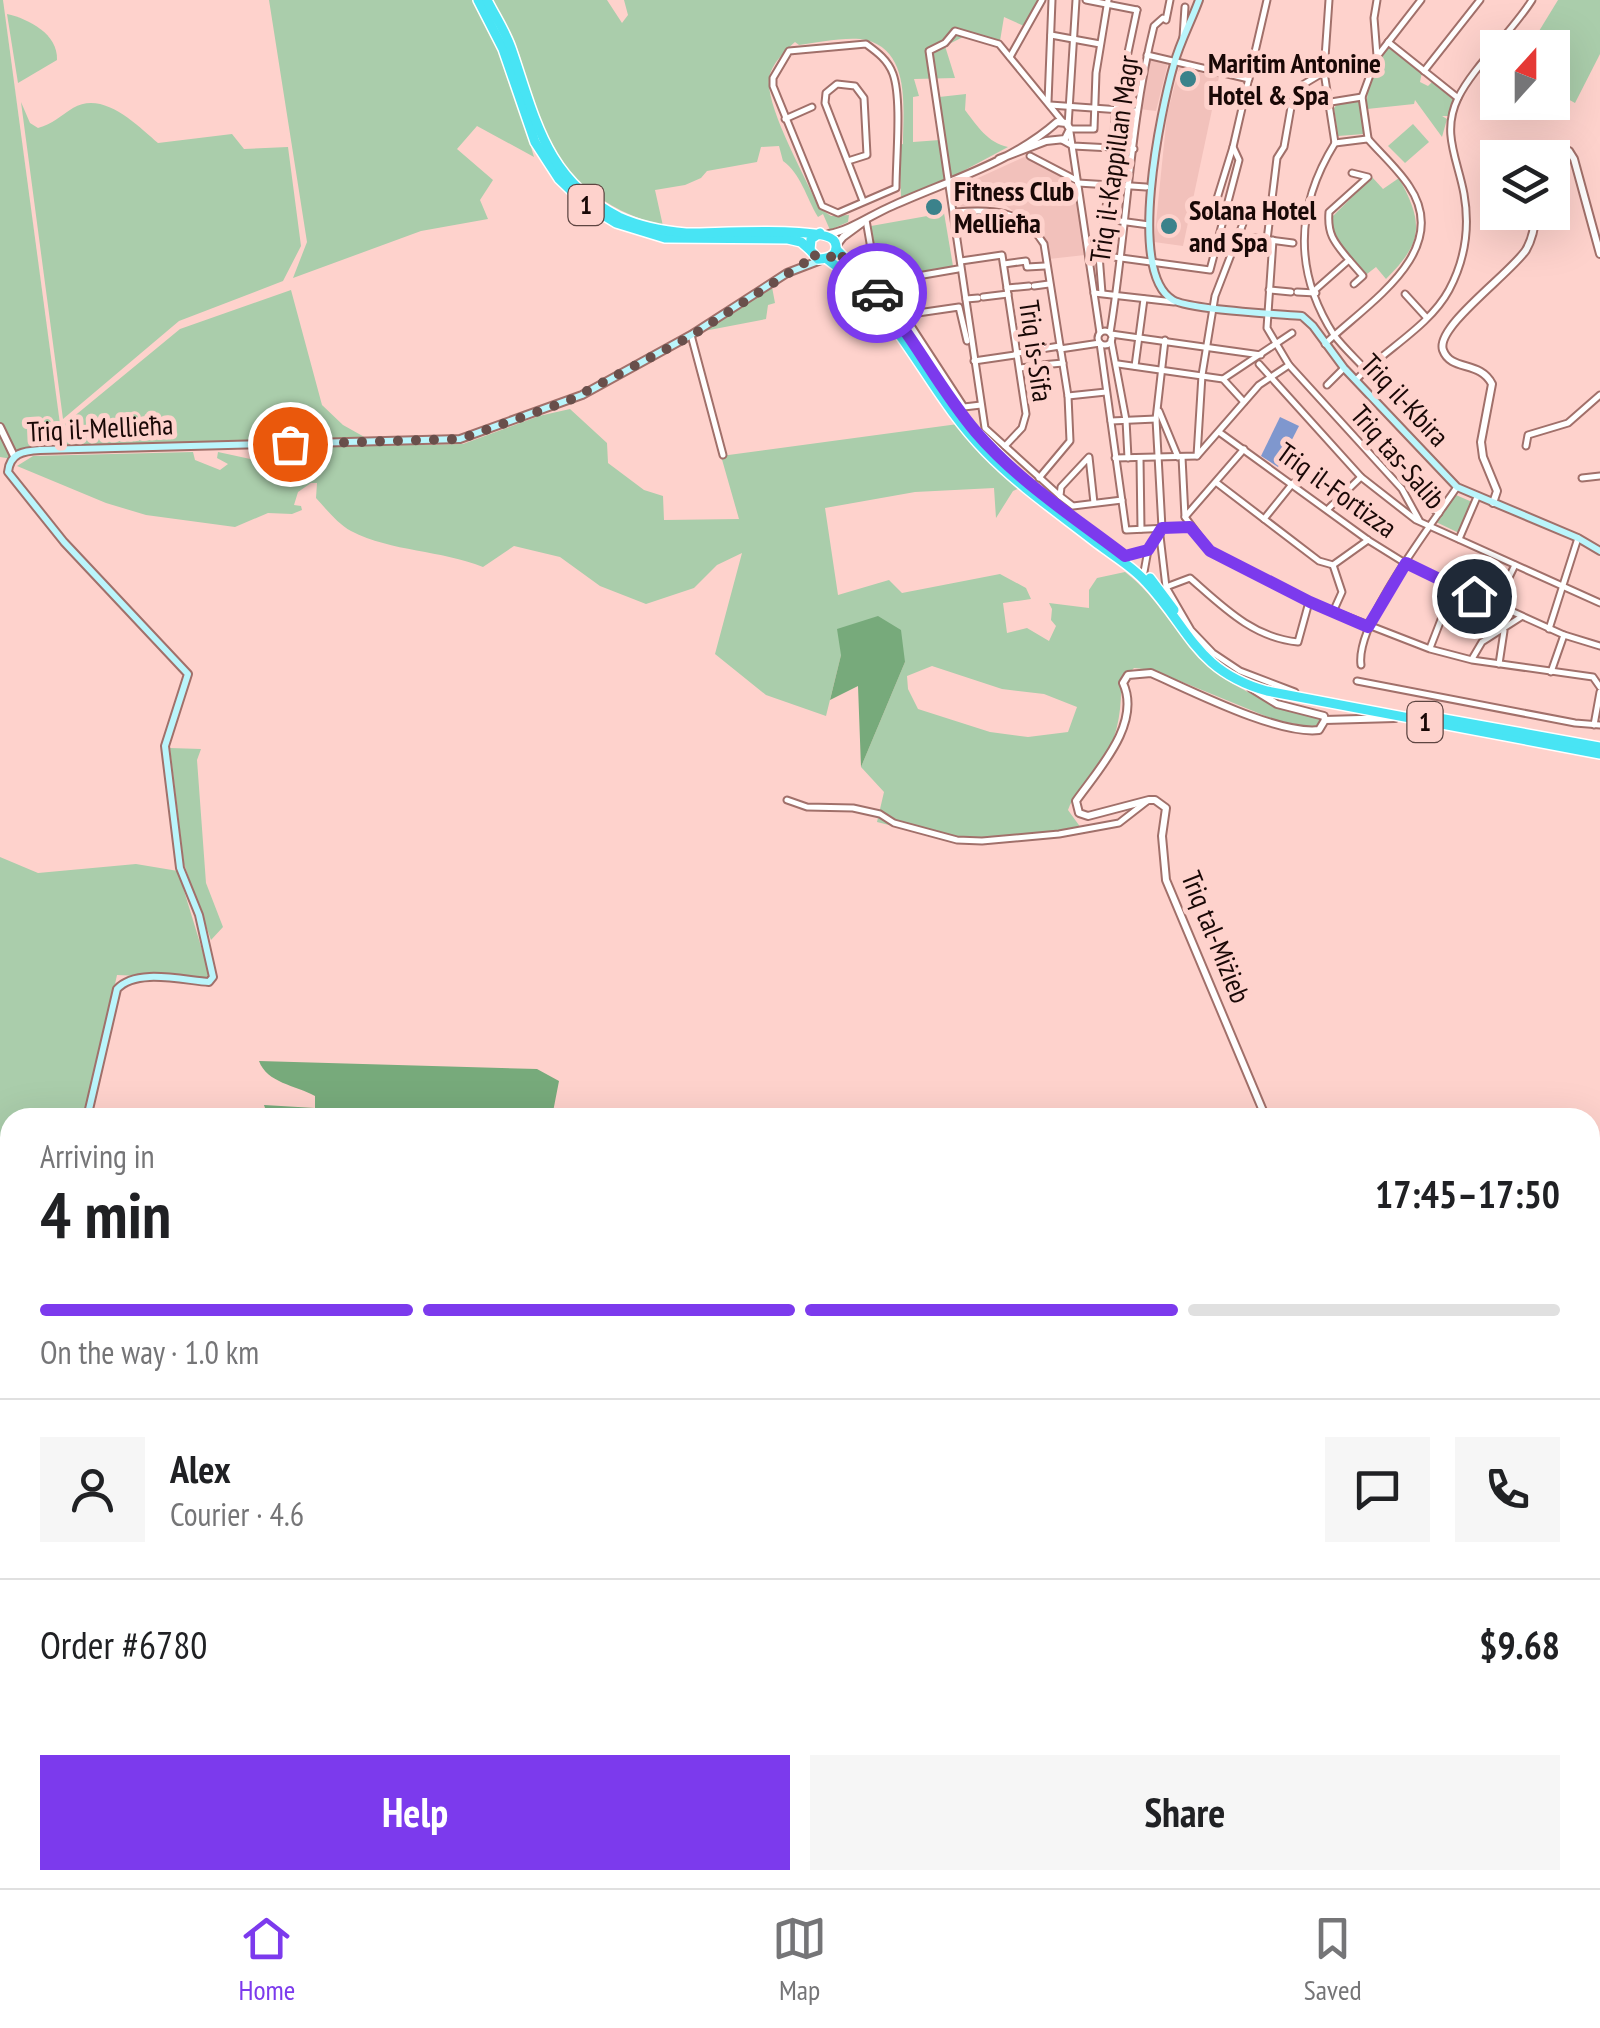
<!DOCTYPE html>
<html lang="en">
<head>
<meta charset="utf-8">
<style>
	:root { --surface:#fff; --page:#f6f6f6; --text:#202124; --muted:#757577; --line:#e0e0e0; --accent:#7c3aed }
	body { margin:0; font-family:"PT Sans Narrow",sans-serif; background:var(--page); color:var(--text); height:100vh; display:flex; flex-direction:column; font-size:38px; white-space:nowrap }
	* { box-sizing:border-box; margin:0 }
	p { font-size:32px; color:var(--muted) }
	.icon { flex:none; width:55px; height:55px; fill:none; stroke:currentColor; stroke-width:2; stroke-linecap:round; stroke-linejoin:round }
	.map { position:relative; flex:1; overflow:hidden }
	.details { position:absolute; left:0px; top:1108px; width:1600px; height:782px; display:flex; flex-direction:column; background:var(--surface); border-radius:30px 30px 0 0; box-shadow:0 10px 40px #0002 }
	.details>* { flex:none }
	.needle { width:65px; rotate:21deg }
	.controls { position:absolute; left:1480px; top:30px; display:grid; gap:20px }
	.controls a { display:grid; place-items:center; width:90px; height:90px; border-radius:0px; background:var(--surface); box-shadow:0 10px 40px #0002; font-size:50px }
	.pin { position:absolute; display:grid; place-items:center; width:85px; height:85px; color:#fff; margin:-42px; border:5px solid #fff; border-radius:50%; box-shadow:0 2px 10px #0007 }
	.courier { position:absolute; display:grid; place-items:center; width:100px; height:100px; margin:-50px; border:8px solid #7c3aed; border-radius:50%; background:#fff; color:#222; box-shadow:0 2px 12px #0007 }
	.headline em { font-style:normal; font-weight:600 }
	.headline div { display:flex; flex-direction:column-reverse }
	.headline { display:flex; align-items:center; justify-content:space-between; height:170px; padding:0 40px }
	h1 { font-size:65px; font-weight:600; line-height:75px }
	.bar { display:grid; grid-template-columns:repeat(4,1fr); gap:15px 10px; align-content:center; height:120px; padding:0 40px }
	.bar i { height:12px; border-radius:8px; background:var(--line) }
	.bar .current { background:var(--accent) }
	.bar p { grid-column:span 4 }
	.line { display:flex; align-items:center; gap:25px; padding:0 40px; border-top:2px solid var(--line) }
	.line div { flex:1 }
	.round { display:grid; place-items:center; flex:none; width:105px; height:105px; border-radius:0px; background:var(--page) }
	.cta { display:flex; gap:20px; margin-top:auto; padding:20px 40px }
	.cta a { flex:1; height:115px; border-radius:0px; background:var(--accent); color:#fff; font-size:40px; font-weight:600; line-height:115px; text-align:center }
	.cta a+a { background:var(--page); color:var(--text) }
	.tabs { display:flex; justify-content:space-around; align-items:center; height:140px; border-top:2px solid var(--line); background:var(--surface); font-size:28px; color:var(--muted) }
	.tabs a { display:grid; justify-items:center; gap:5px }
	.tabs .current { color:var(--accent) }
	.map>svg:first-child { display:block }
	.built { fill:#f2c1bb }
	.green { fill:#aacdab; fill-rule:evenodd }
	.forest { fill:#77aa7b }
	.water { fill:#7f97ce }
	.lines { fill:none; stroke-linecap:round; stroke-linejoin:round }
	.minor-casing { stroke:#a1706a; stroke-width:9 }
	.tertiary-casing { stroke:#a1706a; stroke-width:10 }
	.secondary-casing { stroke:#a1706a; stroke-width:10 }
	.trunk-casing { stroke:#fff; stroke-width:12 }
	.minor { stroke:#fff; stroke-width:5 }
	.tertiary { stroke:#fff; stroke-width:6 }
	.secondary { stroke:#baf5fb; stroke-width:6 }
	.trunk { stroke:#48e4f4; stroke-width:9 }
	.done { stroke:#694f4b; stroke-width:10; stroke-dasharray:0 18 }
	.route { stroke:#7c3aed; stroke-width:12 }
	.poi-dot { fill:#3b828b; stroke:#fed2cc; stroke-width:4 }
	.labels { text-anchor:middle; stroke-width:10; stroke-linejoin:round; paint-order:stroke }
	.shield { fill:#fed2cc; stroke:#5e4541; stroke-width:2.5 }
	.shield-label { font-size:25px; font-weight:bold; fill:#190806 }
	.poi-label { font-size:28px; font-weight:bold; fill:#190806; stroke:#fed2cc; text-anchor:start }
	.street-label { font-size:28px; fill:#190806; stroke:#fed2cc }
</style>
</head>
<body>
<div class="map">
<svg width="1600" height="1888" viewBox="0 0 1600 1888">
	<rect width="100%" height="100%" fill="#fed2cc"/>
	<g class="built">
		<polygon points="1150,58 1168,63 1156,111 1139,109"/>
		<polygon points="1179,68 1219,77 1183,246 1154,242 1167,115"/>
		<polygon points="1024,157 1075,184 1085,255 1049,259 1037,229 1005,205 961,208 954,189"/>
	</g>
	<g class="green">
		<polygon points="0,0 3,0 60,424 12,459 0,457"/>
		<polygon points="269,0 477,0 501,44 534,157 477,126 457,149 493,180 480,200 488,219 421,231 293,278 307,242"/>
		<path d="M491,0H607L622,23L628,15L624,0H1039L1024,26L1004,17L1000,41L963,30V37L945,46L955,78L914,79L919,96L913,97V142L940,140L945,179L901,197L899,145L903,144C903,109 911,51 866,40C848,36 816,43 799,45L795,42C786,50 771,64 769,79C766,108 806,178 819,208L831,216L849,215L848,222L830,230L823,214L818,217C806,197 801,174 783,161L779,146L761,147L757,162L707,171L701,178L685,185L655,190L663,226C606,211 554,174 535,115C528,93 525,69 517,48C510,31 500,15 491,0Z"/>
		<polygon points="1558,0 1600,0 1600,54 1575,103 1557,93 1553,95 1552,48 1524,47 1536,36"/>
		<path d="M7,14C29,19 58,34 57,60L18,83Z"/>
		<path d="M1390,46L1422,72L1420,82L1428,86L1432,82L1453,99L1448,116H1442L1447,119L1442,137L1415,100L1414,104L1367,109C1366,88 1373,60 1390,46Z"/>
		<path d="M966,94L965,110C978,127 987,142 1008,147L950,178L939,97Z"/>
		<polygon points="1359,101 1364,134 1338,136 1334,108 1338,103"/>
		<path d="M21,102L30,123L38,128C53,124 60,116 73,108C103,90 137,125 158,143L232,134L244,149L288,147L301,246L283,281L179,321L63,419Z"/>
		<polygon points="1413,124 1429,142 1405,163 1388,146"/>
		<path d="M1372,177L1383,189L1399,178C1424,224 1423,242 1386,279L1376,267L1367,274L1332,236L1330,219Z"/>
		<polygon points="944,213 953,266 880,279 871,226"/>
		<polygon points="772,287 775,303 768,305 766,319 704,331"/>
		<polygon points="291,290 322,405 343,425 368,439 38,446 180,329"/>
		<path d="M570,409L607,443L608,463L644,490L663,496L664,520L739,519L721,456L958,424L1020,488L1013,491L996,518L994,488L915,492L825,508L838,595L889,580L902,593L1000,574L1026,588L1031,599L1003,603L1007,633L1027,628L1049,641L1056,626L1051,620L1052,609L1049,603L1089,608V590L1097,578L1125,572C1155,595 1172,627 1197,655C1226,687 1281,710 1322,718L1324,724L1317,728L1275,720L1153,670L1134,668L1121,682C1122,718 1115,750 1091,778C1081,789 1073,796 1068,810L1081,828L965,844L877,822L884,792L861,767L905,662L841,655L826,716L766,695L715,654L742,553L717,565L694,588L646,604L600,586L560,557L514,546L483,567C441,550 392,552 351,531C338,524 326,509 316,498L317,483H311L298,492L294,505L301,506L302,510L292,514L268,513L235,527L146,515L106,503L17,466L33,456L193,452L195,460L220,470L228,464L217,458L218,452L255,460L259,448L463,444L539,416ZM932,666L1002,689L1044,694L1077,707L1068,732L1028,737L990,732L918,709L908,689L907,676Z"/>
		<polygon points="1456,495 1472,502 1459,533 1436,522"/>
		<polygon points="170,748 201,749 197,760 206,883 223,927 211,940 184,864"/>
		<polygon points="0,857 38,873 136,864 178,871 211,979 117,975 86,1117 10,1118 10,1209 0,1213"/>
	</g>
	<g class="forest">
		<polygon points="878,616 901,630 905,662 861,767 858,686 830,700 841,655 837,629"/>
		<path d="M259,1061L537,1069L559,1081L552,1117H268L264,1105L315,1108V1096C295,1085 267,1083 259,1061Z"/>
		<polygon points="1590,1209 1600,1210 1600,1420 1590,1421"/>
	</g>
	<polygon class="water" points="1280,417 1299,426 1278,467 1261,456"/>
	<g class="lines">
		<g class="minor-casing">
			<g id="minor">
				<polyline points="1086,0 1137,10"/>
				<polyline points="1329,0 1324,72 1335,143"/>
				<polyline points="1051,35 1100,44"/>
				<polyline points="1183,37 1185,7"/>
				<polyline points="1388,42 1458,98"/>
				<path d="M866,44C877,52 888,60 893,74C902,99 896,158 896,188L838,213L822,206L773,86V78L789,51Z"/>
				<polyline points="1379,54 1421,0"/>
				<polyline points="1147,55 1249,79"/>
				<polyline points="1010,57 1042,0"/>
				<polyline points="1424,71 1480,0"/>
				<polyline points="1048,102 1052,0"/>
				<polyline points="1331,102 1362,97"/>
				<polyline points="1050,105 1135,111"/>
				<polyline points="785,119 812,107"/>
				<polyline points="1068,126 1076,0"/>
				<polyline points="1070,129 1094,129 1096,73 1108,0"/>
				<polyline points="1070,132 1100,333"/>
				<polyline points="1368,138 1362,97 1377,56 1374,18 1377,0"/>
				<polyline points="1062,140 1073,146 1112,148"/>
				<path d="M1335,143C1296,206 1293,271 1334,335C1343,347 1356,359 1366,370"/>
				<polyline points="1335,143 1367,139"/>
				<polyline points="1123,148 1134,149"/>
				<polyline points="1030,156 1076,180"/>
				<polyline points="848,161 867,155 864,98 855,86 837,84 826,93 825,103 863,201"/>
				<polyline points="1078,183 1110,185"/>
				<polyline points="1117,185 1146,187"/>
				<path d="M955,212C992,209 1022,209 1044,244L1068,396L1070,441L1039,478"/>
				<polyline points="1211,218 1233,147"/>
				<polyline points="1105,219 1149,225"/>
				<polyline points="866,220 877,283 904,315 964,407 981,405"/>
				<polyline points="1254,238 1293,243"/>
				<polyline points="1267,240 1277,158 1284,147 1294,90 1324,72"/>
				<polyline points="1273,240 1267,328 1289,365 1402,489 1419,520"/>
				<polyline points="1099,255 1210,270 1239,160 1233,147 1267,0"/>
				<polyline points="1349,260 1363,276 1354,284"/>
				<polyline points="961,261 1002,255 1026,414 1022,428 1005,446"/>
				<polyline points="1004,264 1026,261 1027,267 1045,266"/>
				<polyline points="877,283 958,269"/>
				<polyline points="1034,286 1049,284"/>
				<polyline points="1007,288 1029,286"/>
				<polyline points="1269,290 1291,292"/>
				<path d="M1315,290L1349,260C1335,243 1327,235 1329,212L1368,177L1352,173"/>
				<polyline points="1297,292 1316,293"/>
				<polyline points="1094,293 1174,302"/>
				<polyline points="1102,293 1099,255 1109,187 1116,109 1137,10"/>
				<polyline points="1405,294 1426,317"/>
				<polyline points="983,297 1008,294"/>
				<polyline points="966,299 978,298"/>
				<polyline points="904,315 959,307 967,341"/>
				<circle cx="1105" cy="338" r="7"/>
				<path d="M1110,333C1127,231 1129,126 1154,26L1163,18L1166,20L1170,0"/>
				<polyline points="1111,334 1261,355"/>
				<polyline points="691,335 723,455"/>
				<polyline points="1111,340 1126,420 1128,458"/>
				<path d="M1325,344C1365,305 1454,252 1409,186C1398,169 1381,154 1368,139"/>
				<polyline points="1041,349 1060,346"/>
				<polyline points="1060,349 1100,343 1126,530 1190,527"/>
				<polyline points="1016,353 1037,351"/>
				<polyline points="974,361 1015,355"/>
				<polyline points="1118,364 1223,379 1244,402"/>
				<polyline points="1259,364 1361,477 1416,520 1600,603"/>
				<polyline points="1041,365 1063,363"/>
				<polyline points="1135,366 1144,299"/>
				<polyline points="1020,368 1037,366"/>
				<polyline points="1223,379 1292,333"/>
				<path d="M1356,380C1384,350 1429,327 1449,290C1465,260 1470,228 1464,194C1458,160 1441,133 1458,98C1473,67 1512,32 1532,0"/>
				<polyline points="1327,385 1344,368"/>
				<polyline points="1068,396 1106,392"/>
				<polyline points="1159,411 1178,457"/>
				<polyline points="1111,421 1156,419"/>
				<polyline points="1219,432 1368,540 1405,563 1564,635 1600,646"/>
				<polyline points="1526,446 1528,435 1568,423 1600,395"/>
				<polyline points="1197,456 1202,375 1215,296 1244,221 1223,214"/>
				<polyline points="1182,457 1185,517 1210,551 1309,602 1430,649 1472,660 1593,677 1600,687"/>
				<polyline points="1115,458 1197,456 1259,385 1289,365"/>
				<polyline points="1140,458 1141,529"/>
				<polyline points="1582,478 1600,476"/>
				<polyline points="1217,483 1319,561 1333,565 1368,540"/>
				<polyline points="1060,496 985,428 929,51 945,43 955,31 999,44 1063,122"/>
				<polyline points="1094,503 1089,457 1061,487 1060,496 1073,506 1122,500"/>
				<polyline points="1427,505 1439,513"/>
				<polyline points="1329,508 1361,477"/>
				<polyline points="1185,517 1244,449"/>
				<polyline points="1264,519 1293,483"/>
				<polyline points="1160,536 1166,587 1191,630 1213,653 1240,671 1295,692"/>
				<polyline points="1459,539 1477,497"/>
				<polyline points="1125,556 1148,550"/>
				<polyline points="1144,572 1148,550 1162,528 1156,419 1165,340"/>
				<path d="M1166,587L1190,578C1222,606 1253,638 1298,642L1309,602"/>
				<polyline points="1495,606 1515,565"/>
				<polyline points="1333,612 1342,592 1333,565"/>
				<polyline points="1549,629 1578,538"/>
				<polyline points="1430,648 1454,586"/>
				<polyline points="1472,659 1482,642 1521,617"/>
				<polyline points="1499,664 1504,631"/>
				<path d="M1361,665C1355,623 1432,524 1457,487"/>
				<polyline points="1551,672 1564,635"/>
				<polyline points="1357,681 1575,723 1600,725"/>
				<polyline points="1594,725 1600,692"/>
				<polyline points="787,800 807,807 853,808 880,814 894,823 957,840 982,841 1059,834 1119,823 1146,802"/>
				<polyline points="0,1282 10,1278"/>
				<polyline points="0,1350 3,1339"/>
				<polyline points="0,1366 10,1376"/>
				<polyline points="265,1880 266,1888"/>
				<polyline points="838,1880 838,1888"/>
			</g>
		</g>
		<g class="tertiary-casing">
			<g id="tertiary">
				<polyline points="1538,158 1542,150 1555,145 1569,151 1574,159 1600,254"/>
				<path d="M829,234C851,230 871,215 892,206C947,181 1011,163 1057,122L1066,123L1070,129L1065,139L1046,141L999,159"/>
				<polyline points="836,246 843,237 862,223"/>
				<polyline points="0,427 14,456"/>
				<path d="M1493,503L1497,491L1483,457L1481,442L1492,384C1480,360 1451,372 1443,350C1435,327 1511,273 1526,250C1533,238 1535,226 1536,212"/>
				<polyline points="1251,688 1277,704 1324,716 1325,720"/>
				<path d="M1266,1118L1166,880L1162,836L1166,808L1155,800H1149L1088,816L1079,813L1076,801C1097,771 1142,724 1123,683L1128,675L1151,673C1192,691 1278,735 1319,730L1325,720L1395,718"/>
				<polyline points="1510,1880 1535,1888"/>
				<polyline points="1555,1888 1565,1880"/>
			</g>
		</g>
		<g class="secondary-casing">
			<g id="secondary">
				<path d="M1199,0C1191,22 1180,42 1174,64C1161,109 1126,273 1173,300C1190,310 1278,314 1302,316L1313,326L1344,368L1457,487L1578,538L1600,551"/>
				<path d="M87,1118L117,989C136,968 182,980 209,982L213,977L199,915L180,868L165,746L188,674L64,542L8,472C10,453 23,451 40,450L460,439L582,395L691,335L787,273L821,260"/>
				<polyline points="0,1408 10,1405"/>
				<polyline points="1590,1867 1600,1867"/>
				<polyline points="869,1880 899,1888"/>
				<polyline points="627,1888 639,1880"/>
				<polyline points="1425,1888 1443,1880"/>
			</g>
		</g>
		<g class="trunk-casing">
			<g id="trunk">
				<polyline points="478,0 503,49 535,142 559,179 585,204 616,223 665,238 788,239 801,242 809,249"/>
				<path d="M487,0C495,16 505,31 511,48C535,117 545,180 619,217C639,226 664,231 686,233C708,234 828,225 835,242C840,255 828,259 818,259L810,250L811,239L820,233"/>
				<polyline points="836,249 880,295 908,336"/>
				<path d="M827,259C900,310 926,391 986,452C1020,487 1060,514 1098,544C1114,556 1133,567 1146,582C1190,629 1196,671 1267,691L1600,754"/>
				<polyline points="978,434 1013,469"/>
				<polyline points="1150,578 1174,610"/>
				<polyline points="1411,713 1600,747"/>
			</g>
		</g>
		<use href="#minor" class="minor"/>
		<use href="#tertiary" class="tertiary"/>
		<use href="#secondary" class="secondary"/>
		<use href="#trunk" class="trunk"/>
	</g>
	<g class="lines">
		<polyline class="done" points="290,444 460,439 568,401 691,336 809,260 811,253 822,260 831,257 836,250 877,293"/>
		<path class="route" d="M877,293C914,337 939,389 976,432C1018,481 1074,517 1125,556L1148,550L1162,528L1190,527L1210,551L1310,602L1368,627L1406,563L1474,596"/>
	</g>
	<g class="poi-dot">
		<circle cx="1188" cy="79" r="10"/>
		<circle cx="934" cy="207" r="10"/>
		<circle cx="1169" cy="226" r="10"/>
	</g>
	<g class="labels">
		<g class="shield">
			<rect x="568.5" y="185" width="35" height="40" rx="8"/>
			<rect x="1407.5" y="702" width="35" height="40" rx="8"/>
		</g>
		<g class="shield-label">
			<text x="586" y="214">1</text>
			<text x="1425" y="731">1</text>
		</g>
		<g class="poi-label">
			<text x="1208" y="73">Maritim Antonine<tspan x="1208" dy="32">Hotel &amp; Spa</tspan></text>
			<text x="954" y="201">Fitness Club<tspan x="954" dy="32">Mellieħa</tspan></text>
			<text x="1189" y="220">Solana Hotel<tspan x="1189" dy="32">and Spa</tspan></text>
		</g>
		<g class="street-label">
			<text transform="translate(1114 159) rotate(-82)" y="10">Triq il-Kappillan Magr</text>
			<text transform="translate(1036 351) rotate(82)" y="10">Triq is-Sifa</text>
			<text transform="translate(1405 400) rotate(47)" y="10">Triq il-Kbira</text>
			<text transform="translate(100 428) rotate(-3)" y="10">Triq il-Mellieħa</text>
			<text transform="translate(1398 457) rotate(49)" y="10">Triq tas-Salib</text>
			<text transform="translate(1337 490) rotate(36)" y="10">Triq il-Fortizza</text>
			<text transform="translate(1216 937) rotate(68)" y="10">Triq tal-Miżieb</text>
		</g>
	</g>
</svg>
<div class="controls">
<a><svg class="needle" viewBox="-14 -14 28 28"><path d="M0-13l5 13h-10z" fill="#e53935"/><path d="M0 13l5-13h-10z" fill="#757577"/></svg></a>
<a><svg class="icon" aria-label="layers" viewBox="0 0 24 24"><path d="M12 4l9 5-9 5-9-5zM3 14l9 5 9-5"/></svg></a>
</div>
<div class="pin" style="left:290px;top:444px;background:#ea580c"><svg class="icon" aria-label="bag" viewBox="0 0 24 24"><path d="M5 8h14l-1 12H6zM9 8a3 3 0 0 1 6 0"/></svg></div>
<div class="pin" style="left:1474px;top:596px;background:#1f2937"><svg class="icon" aria-label="home" viewBox="0 0 24 24"><path d="M3 11l9-7 9 7M6 9v11h12V9"/></svg></div>
<div class="courier" style="left:877px;top:293px"><svg class="icon" aria-label="car" viewBox="0 0 24 24"><path d="M5 17H2v-5l4-1 3-4h7l3 4 3 1v5h-3M9 17h6M6 11h13"/><circle cx="7" cy="17" r="2"/><circle cx="17" cy="17" r="2"/></svg></div>
<section class="details">
<div class="headline"><div><h1>4 min</h1><p>Arriving in</p></div><em>17:45–17:50</em></div>
<div class="bar"><i class="current"></i><i class="current"></i><i class="current"></i><i></i><p>On the way · 1.0 km</p></div>
<div class="line" style="height:180px"><a class="round"><svg class="icon" aria-label="person" viewBox="0 0 24 24"><circle cx="12" cy="8" r="4"/><path d="M4 21q1-7 8-7t8 7"/></svg></a><div><b>Alex</b><p>Courier · 4.6</p></div><a class="round"><svg class="icon" aria-label="chat" viewBox="0 0 24 24"><path d="M4 5h16v11H9l-5 4z"/></svg></a><a class="round"><svg class="icon" aria-label="phone" viewBox="0 0 24 24"><path d="M5 4h4l2 5-3 2q2 4 5 5l2-3 5 2v4C11 20 4 13 5 4z"/></svg></a></div>
<div class="line" style="height:130px"><div>Order #6780</div><b>$9.68</b></div>
<div class="cta"><a>Help</a><a>Share</a></div>
</section>
</div>
<nav class="tabs">
<a class="current"><svg class="icon" aria-label="home" viewBox="0 0 24 24"><path d="M3 11l9-7 9 7M6 9v11h12V9"/></svg>Home</a>
<a><svg class="icon" aria-label="map" viewBox="0 0 24 24"><path d="M3 6l6-2 6 2 6-2v14l-6 2-6-2-6 2zM9 4v14M15 6v14"/></svg>Map</a>
<a><svg class="icon" aria-label="saved" viewBox="0 0 24 24"><path d="M7 4h10v16l-5-4-5 4z"/></svg>Saved</a>
</nav>
</body>
</html>
